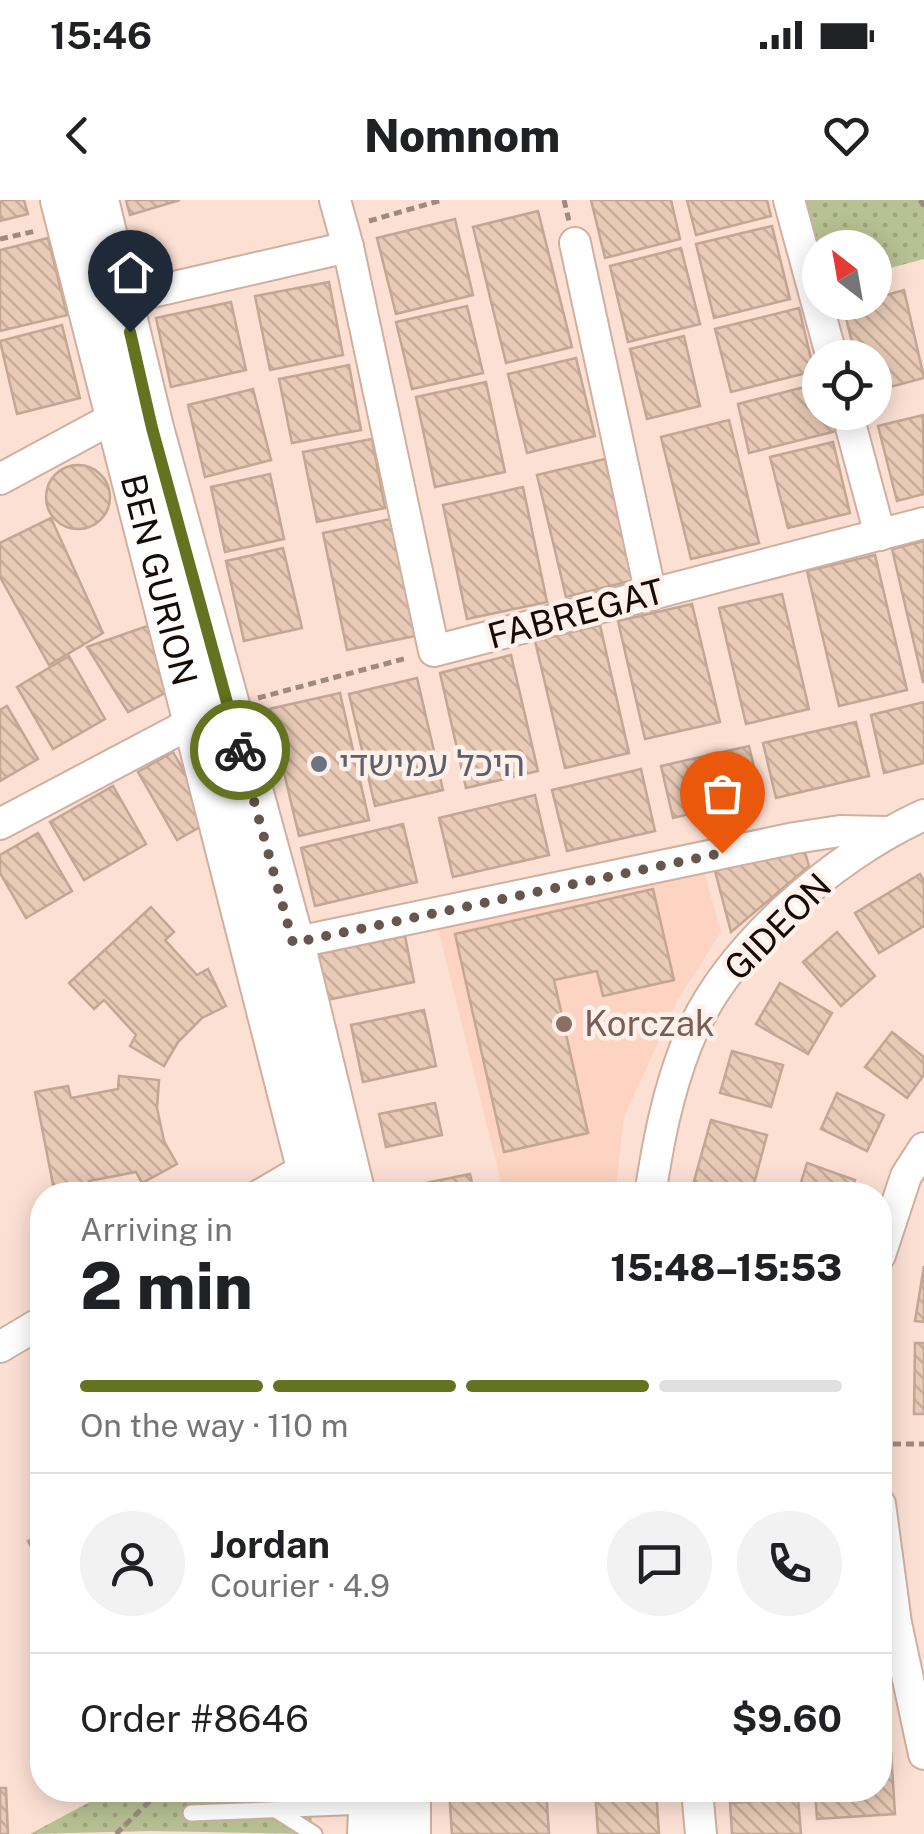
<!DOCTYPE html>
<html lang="en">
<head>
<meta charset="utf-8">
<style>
	:root { --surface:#fff; --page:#f2f2f2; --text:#202124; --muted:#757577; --line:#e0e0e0; --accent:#63731f }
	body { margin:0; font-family:"Public Sans","Noto Sans Hebrew",sans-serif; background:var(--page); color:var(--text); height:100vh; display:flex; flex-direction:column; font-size:38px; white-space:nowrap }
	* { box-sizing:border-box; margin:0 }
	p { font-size:32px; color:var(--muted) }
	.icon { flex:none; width:55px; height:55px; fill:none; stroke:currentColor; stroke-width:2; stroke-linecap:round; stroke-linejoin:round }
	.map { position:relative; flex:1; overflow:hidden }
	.side { position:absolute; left:30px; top:982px; width:862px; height:620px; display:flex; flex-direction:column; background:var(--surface); border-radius:40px; box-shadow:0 5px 25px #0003 }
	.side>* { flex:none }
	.needle { width:65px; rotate:329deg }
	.buttons { position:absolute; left:802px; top:30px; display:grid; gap:20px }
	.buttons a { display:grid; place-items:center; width:90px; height:90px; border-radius:50%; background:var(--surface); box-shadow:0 5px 25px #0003; font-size:50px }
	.pin { position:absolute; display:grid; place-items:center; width:85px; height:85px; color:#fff; margin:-102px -42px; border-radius:50% 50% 50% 0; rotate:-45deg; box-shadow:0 0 10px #0007 }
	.pin .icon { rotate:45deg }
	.courier { position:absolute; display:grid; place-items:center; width:100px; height:100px; margin:-50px; border:8px solid #63731f; border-radius:50%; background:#fff; color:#222; box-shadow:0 2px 12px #0007 }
	.head em { font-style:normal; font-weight:800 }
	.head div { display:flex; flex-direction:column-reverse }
	.head { display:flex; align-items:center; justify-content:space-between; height:170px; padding:0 50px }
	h1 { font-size:65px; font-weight:800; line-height:75px }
	.bar { display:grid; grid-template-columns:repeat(4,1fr); gap:15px 10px; align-content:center; height:120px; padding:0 50px }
	.bar i { height:12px; border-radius:8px; background:var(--line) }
	.bar .on { background:var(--accent) }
	.bar p { grid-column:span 4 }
	.line { display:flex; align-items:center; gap:25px; padding:0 50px; border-top:2px solid var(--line) }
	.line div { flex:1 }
	.round { display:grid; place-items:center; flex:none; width:105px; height:105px; border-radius:52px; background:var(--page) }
	.status { display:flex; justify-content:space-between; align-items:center; height:70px; padding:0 50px; background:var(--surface); direction:ltr }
	.status svg { height:28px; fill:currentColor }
	header { display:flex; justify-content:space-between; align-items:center; height:130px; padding:0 50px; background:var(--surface); font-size:45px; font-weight:800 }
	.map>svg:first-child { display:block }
	.built { fill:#fdd3c1 }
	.grass { fill:url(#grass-dots) }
	.building { fill:url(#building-back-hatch); stroke:#c3a693; stroke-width:2.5 }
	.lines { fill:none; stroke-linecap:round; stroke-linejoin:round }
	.lane-casing { stroke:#d0afa1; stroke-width:19 }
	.street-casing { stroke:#d0afa1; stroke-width:34 }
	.secondary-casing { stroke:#d0afa1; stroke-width:46 }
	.path { stroke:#9f8a80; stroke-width:5; stroke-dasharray:8 5; stroke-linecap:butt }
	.lane { stroke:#fff; stroke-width:15 }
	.street { stroke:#fff; stroke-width:30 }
	.secondary { stroke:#fff; stroke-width:42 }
	.done { stroke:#66564e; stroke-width:10; stroke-dasharray:0 18 }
	.route { stroke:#63731f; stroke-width:12 }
	.worship-dot { fill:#6b7280; stroke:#fff0ea; stroke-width:4 }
	.education-dot { fill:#8d6e63; stroke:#fff0ea; stroke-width:4 }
	.labels { text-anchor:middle; stroke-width:9; stroke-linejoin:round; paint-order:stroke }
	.street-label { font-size:35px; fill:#160b06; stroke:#fff0ea }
	.worship-label { font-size:35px; fill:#5b616d; stroke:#fff0ea; text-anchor:start }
	.education-label { font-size:35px; fill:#785e54; stroke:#fff0ea; text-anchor:start }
</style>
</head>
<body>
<div class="status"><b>15:46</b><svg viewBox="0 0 49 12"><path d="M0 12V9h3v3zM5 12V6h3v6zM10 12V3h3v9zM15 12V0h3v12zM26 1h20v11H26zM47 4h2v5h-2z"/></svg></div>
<header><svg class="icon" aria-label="back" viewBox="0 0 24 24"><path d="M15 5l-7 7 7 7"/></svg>Nomnom<svg class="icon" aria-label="heart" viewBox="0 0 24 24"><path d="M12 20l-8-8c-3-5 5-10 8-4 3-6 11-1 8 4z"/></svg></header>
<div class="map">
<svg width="924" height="1634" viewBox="0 0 924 1634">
	<defs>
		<pattern id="grass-dots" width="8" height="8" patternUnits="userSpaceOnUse" patternTransform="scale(2.5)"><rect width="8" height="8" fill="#b7c193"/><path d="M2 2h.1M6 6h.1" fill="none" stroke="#9da47d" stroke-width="1.8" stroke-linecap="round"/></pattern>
		<pattern id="building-back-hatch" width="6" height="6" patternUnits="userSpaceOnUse" patternTransform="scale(2.5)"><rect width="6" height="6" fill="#e8cab6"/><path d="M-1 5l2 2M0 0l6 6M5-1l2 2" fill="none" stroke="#c6ac9b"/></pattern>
	</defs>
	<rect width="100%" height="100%" fill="#fce0d4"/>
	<polygon class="built" points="704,672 721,732 677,801 624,917 615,995 504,995 438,728"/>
	<g class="grass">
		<polygon points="800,0 924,0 924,59 875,72 875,48 820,48 820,84"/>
		<polygon points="112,1590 311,1590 312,1634 151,1631 30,1634"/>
	</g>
	<g class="building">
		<polygon points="0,0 24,0 28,14 0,21"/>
		<polygon points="126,0 180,0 130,15"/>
		<polygon points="591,0 671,0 680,39 605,58"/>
		<polygon points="687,0 767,0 771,16 696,35"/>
		<polygon points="538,11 572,147 506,163 473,27"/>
		<polygon points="455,19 473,95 396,114 377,38"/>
		<polygon points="772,26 790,99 714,118 696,44"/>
		<polygon points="48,38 67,115 0,131 0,50"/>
		<polygon points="681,48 700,124 628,142 610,66"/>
		<polygon points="329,82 343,155 270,170 255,96"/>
		<polygon points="904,90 924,178 875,191 875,158 856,158 843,106 875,102 875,98"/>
		<polygon points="231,102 246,170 171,187 156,118"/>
		<polygon points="467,106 483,173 412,189 396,122"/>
		<polygon points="799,108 814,171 731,192 715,129"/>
		<polygon points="62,125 80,198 17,214 0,141"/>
		<polygon points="684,136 700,206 647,219 630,149"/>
		<polygon points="576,158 595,236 527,253 508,174"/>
		<polygon points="349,165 361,230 292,243 279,179"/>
		<polygon points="486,182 505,272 435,287 416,197"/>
		<polygon points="820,183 820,212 836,212 840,230 749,253 738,204"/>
		<polygon points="253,189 271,260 205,277 188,205"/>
		<polygon points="923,215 924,294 897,301 878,226"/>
		<polygon points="729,220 759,343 691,359 661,237"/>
		<polygon points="372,239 385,308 317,322 303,252"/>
		<polygon points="833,242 850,313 788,328 770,257"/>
		<polygon points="605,259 634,380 566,397 537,275"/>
		<circle cx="78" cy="297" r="32"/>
		<polygon points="270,274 284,339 225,352 211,287"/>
		<polygon points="523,287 547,402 467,419 443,305"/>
		<polygon points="51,318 103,433 49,465 0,377 0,343"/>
		<polygon points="391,319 415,436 347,450 323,333"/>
		<polygon points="924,341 924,482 923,482 892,349"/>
		<polygon points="283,348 302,428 244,441 226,361"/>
		<polygon points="875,355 907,490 839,506 807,371"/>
		<polygon points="782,394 809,509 746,524 719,408"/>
		<polygon points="692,404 720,522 645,539 618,421"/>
		<polygon points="153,424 175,488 128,512 87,447"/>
		<polygon points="600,425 629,553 565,568 535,441"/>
		<polygon points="511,455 538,571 466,588 440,473"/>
		<polygon points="69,456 105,519 53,549 17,487"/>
		<polygon points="417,478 443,590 375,606 349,494"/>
		<polygon points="340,493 369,620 299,636 269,509"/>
		<polygon points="924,502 924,563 884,573 871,515"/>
		<polygon points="7,506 38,559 0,581 0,510"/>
		<polygon points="856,522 869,576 776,598 763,543"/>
		<polygon points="749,546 761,597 673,618 661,566"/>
		<polygon points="173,552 212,620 177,640 138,572"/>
		<polygon points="641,569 655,631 567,651 552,590"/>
		<polygon points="113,586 146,644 84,680 50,622"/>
		<polygon points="535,595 549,655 453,677 439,618"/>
		<polygon points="403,624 417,682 315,706 301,648"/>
		<polygon points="38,633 72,691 26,718 0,673 0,655"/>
		<polygon points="804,649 809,666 731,732 714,667"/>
		<polygon points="920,674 924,681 924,726 879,753 855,713"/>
		<polygon points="653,689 674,780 603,796 597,771 554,780 588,933 504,952 455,734"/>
		<polygon points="151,707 174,732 165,740 197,775 208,769 226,806 202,818 178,842 164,866 130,846 136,835 104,800 94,809 69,783"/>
		<polygon points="837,732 875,776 841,806 803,762"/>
		<polygon points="405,736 414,782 327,800 318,754"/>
		<polygon points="780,783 832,813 808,854 756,824"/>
		<polygon points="424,810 436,866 363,882 351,825"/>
		<polygon points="892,832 924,857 924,875 907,898 865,867"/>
		<polygon points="732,851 783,865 771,907 720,893"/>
		<polygon points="119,876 159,880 157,908 164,941 177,964 142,983 136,972 89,981 91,995 55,995 35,892 68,886 71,898 118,889"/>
		<polygon points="837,893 884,915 867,951 821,929"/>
		<polygon points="435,903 442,935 386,947 379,914"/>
		<polygon points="711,920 767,935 751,995 729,995 693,985"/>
		<polygon points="807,963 855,980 850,995 797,995"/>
		<polygon points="470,974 475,995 397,995 396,989"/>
		<polygon points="924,1066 924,1122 915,1121"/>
		<polygon points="915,1143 924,1143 924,1214 914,1214"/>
		<polygon points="42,1333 42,1368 28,1341"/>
		<polygon points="891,1552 895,1614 817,1619 815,1590 880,1590 880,1553"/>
		<polygon points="0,1588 6,1588 8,1634 0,1634"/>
		<polygon points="449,1590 546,1590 549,1634 452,1634"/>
		<polygon points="595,1590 656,1590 659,1634 598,1634"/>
		<polygon points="798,1598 801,1634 732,1634 730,1603"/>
	</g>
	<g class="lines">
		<g class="lane-casing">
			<g id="lane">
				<polyline points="276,1610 314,1634"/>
				<polyline points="191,1613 367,1606"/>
			</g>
		</g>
		<g class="street-casing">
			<g id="street">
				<polyline points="335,0 348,47 434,451 924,323"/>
				<polyline points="789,0 832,158"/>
				<polyline points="575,43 651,395"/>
				<polyline points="122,99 348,47"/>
				<polyline points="847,212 880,335"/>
				<polyline points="0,279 115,217 133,218"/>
				<polyline points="0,624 210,513"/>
				<polyline points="293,743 795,638 840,631 886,632"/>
				<polyline points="260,995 308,967 323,962"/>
				<path d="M650,995C658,943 667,895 686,846C722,751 833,656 924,615"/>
				<polyline points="880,1055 906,976 924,948"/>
				<polyline points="0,1147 42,1122"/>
				<polyline points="880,1304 896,1423 924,1554"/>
				<polyline points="697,1590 701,1634"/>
			</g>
		</g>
		<g class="secondary-casing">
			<g id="secondary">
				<path id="s1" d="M62,0L315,995"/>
				<polyline points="97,0 152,228 293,743 354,995"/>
				<polyline points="409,1590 409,1634"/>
				<polyline points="369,1634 371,1590"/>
			</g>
		</g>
		<g class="path">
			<polyline points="564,0 569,21"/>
			<polyline points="920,0 924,6"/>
			<polyline points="369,21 442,0"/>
			<polyline points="0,39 36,31"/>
			<polyline points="258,498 407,458"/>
			<polyline points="880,1244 924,1244"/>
			<polyline points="116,1634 161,1590"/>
		</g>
		<use href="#lane" class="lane"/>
		<use href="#street" class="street"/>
		<use href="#secondary" class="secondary"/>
	</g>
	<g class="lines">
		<polyline class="done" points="240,550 293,743 722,653"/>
		<polyline class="route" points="130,132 152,228 240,550"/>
	</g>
	<circle class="worship-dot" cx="319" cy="564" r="10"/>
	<circle class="education-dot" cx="564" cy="824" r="10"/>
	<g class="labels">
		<g class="street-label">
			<text dy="12" stroke="none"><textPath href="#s1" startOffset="392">BEN GURION</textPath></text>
			<text transform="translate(576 414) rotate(-15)" y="12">FABREGAT</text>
			<text transform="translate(778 727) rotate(-45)" y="12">GIDEON</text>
		</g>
		<g class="worship-label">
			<text x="339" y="576">היכל עמישדי</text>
		</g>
		<g class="education-label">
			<text x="584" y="836">Korczak</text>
		</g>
	</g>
</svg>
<div class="buttons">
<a><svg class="needle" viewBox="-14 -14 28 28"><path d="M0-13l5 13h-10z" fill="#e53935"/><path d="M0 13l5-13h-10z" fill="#757577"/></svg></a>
<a><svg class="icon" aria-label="locate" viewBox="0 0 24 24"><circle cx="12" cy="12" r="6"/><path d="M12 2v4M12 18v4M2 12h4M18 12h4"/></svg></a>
</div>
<div class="pin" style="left:722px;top:653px;background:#ea580c"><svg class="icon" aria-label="bag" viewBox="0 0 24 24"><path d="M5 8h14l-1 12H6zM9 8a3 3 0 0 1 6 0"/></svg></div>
<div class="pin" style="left:130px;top:132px;background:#1f2937"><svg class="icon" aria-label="home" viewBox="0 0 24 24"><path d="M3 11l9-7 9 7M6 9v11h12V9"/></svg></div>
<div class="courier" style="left:240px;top:550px"><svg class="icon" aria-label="bike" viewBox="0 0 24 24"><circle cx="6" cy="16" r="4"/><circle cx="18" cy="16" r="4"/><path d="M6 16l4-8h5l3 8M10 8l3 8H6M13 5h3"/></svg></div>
<section class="side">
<div class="head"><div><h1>2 min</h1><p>Arriving in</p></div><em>15:48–15:53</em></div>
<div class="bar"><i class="on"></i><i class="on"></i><i class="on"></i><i></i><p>On the way · 110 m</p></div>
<div class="line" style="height:180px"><a class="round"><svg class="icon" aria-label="person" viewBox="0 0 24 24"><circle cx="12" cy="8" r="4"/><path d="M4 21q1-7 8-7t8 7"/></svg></a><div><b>Jordan</b><p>Courier · 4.9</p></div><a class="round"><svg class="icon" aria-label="chat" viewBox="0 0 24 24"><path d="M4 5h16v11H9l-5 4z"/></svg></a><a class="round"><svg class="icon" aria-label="phone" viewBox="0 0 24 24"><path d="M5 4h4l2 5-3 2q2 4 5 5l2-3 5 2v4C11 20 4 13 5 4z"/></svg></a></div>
<div class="line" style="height:130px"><div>Order #8646</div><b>$9.60</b></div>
</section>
</div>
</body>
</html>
